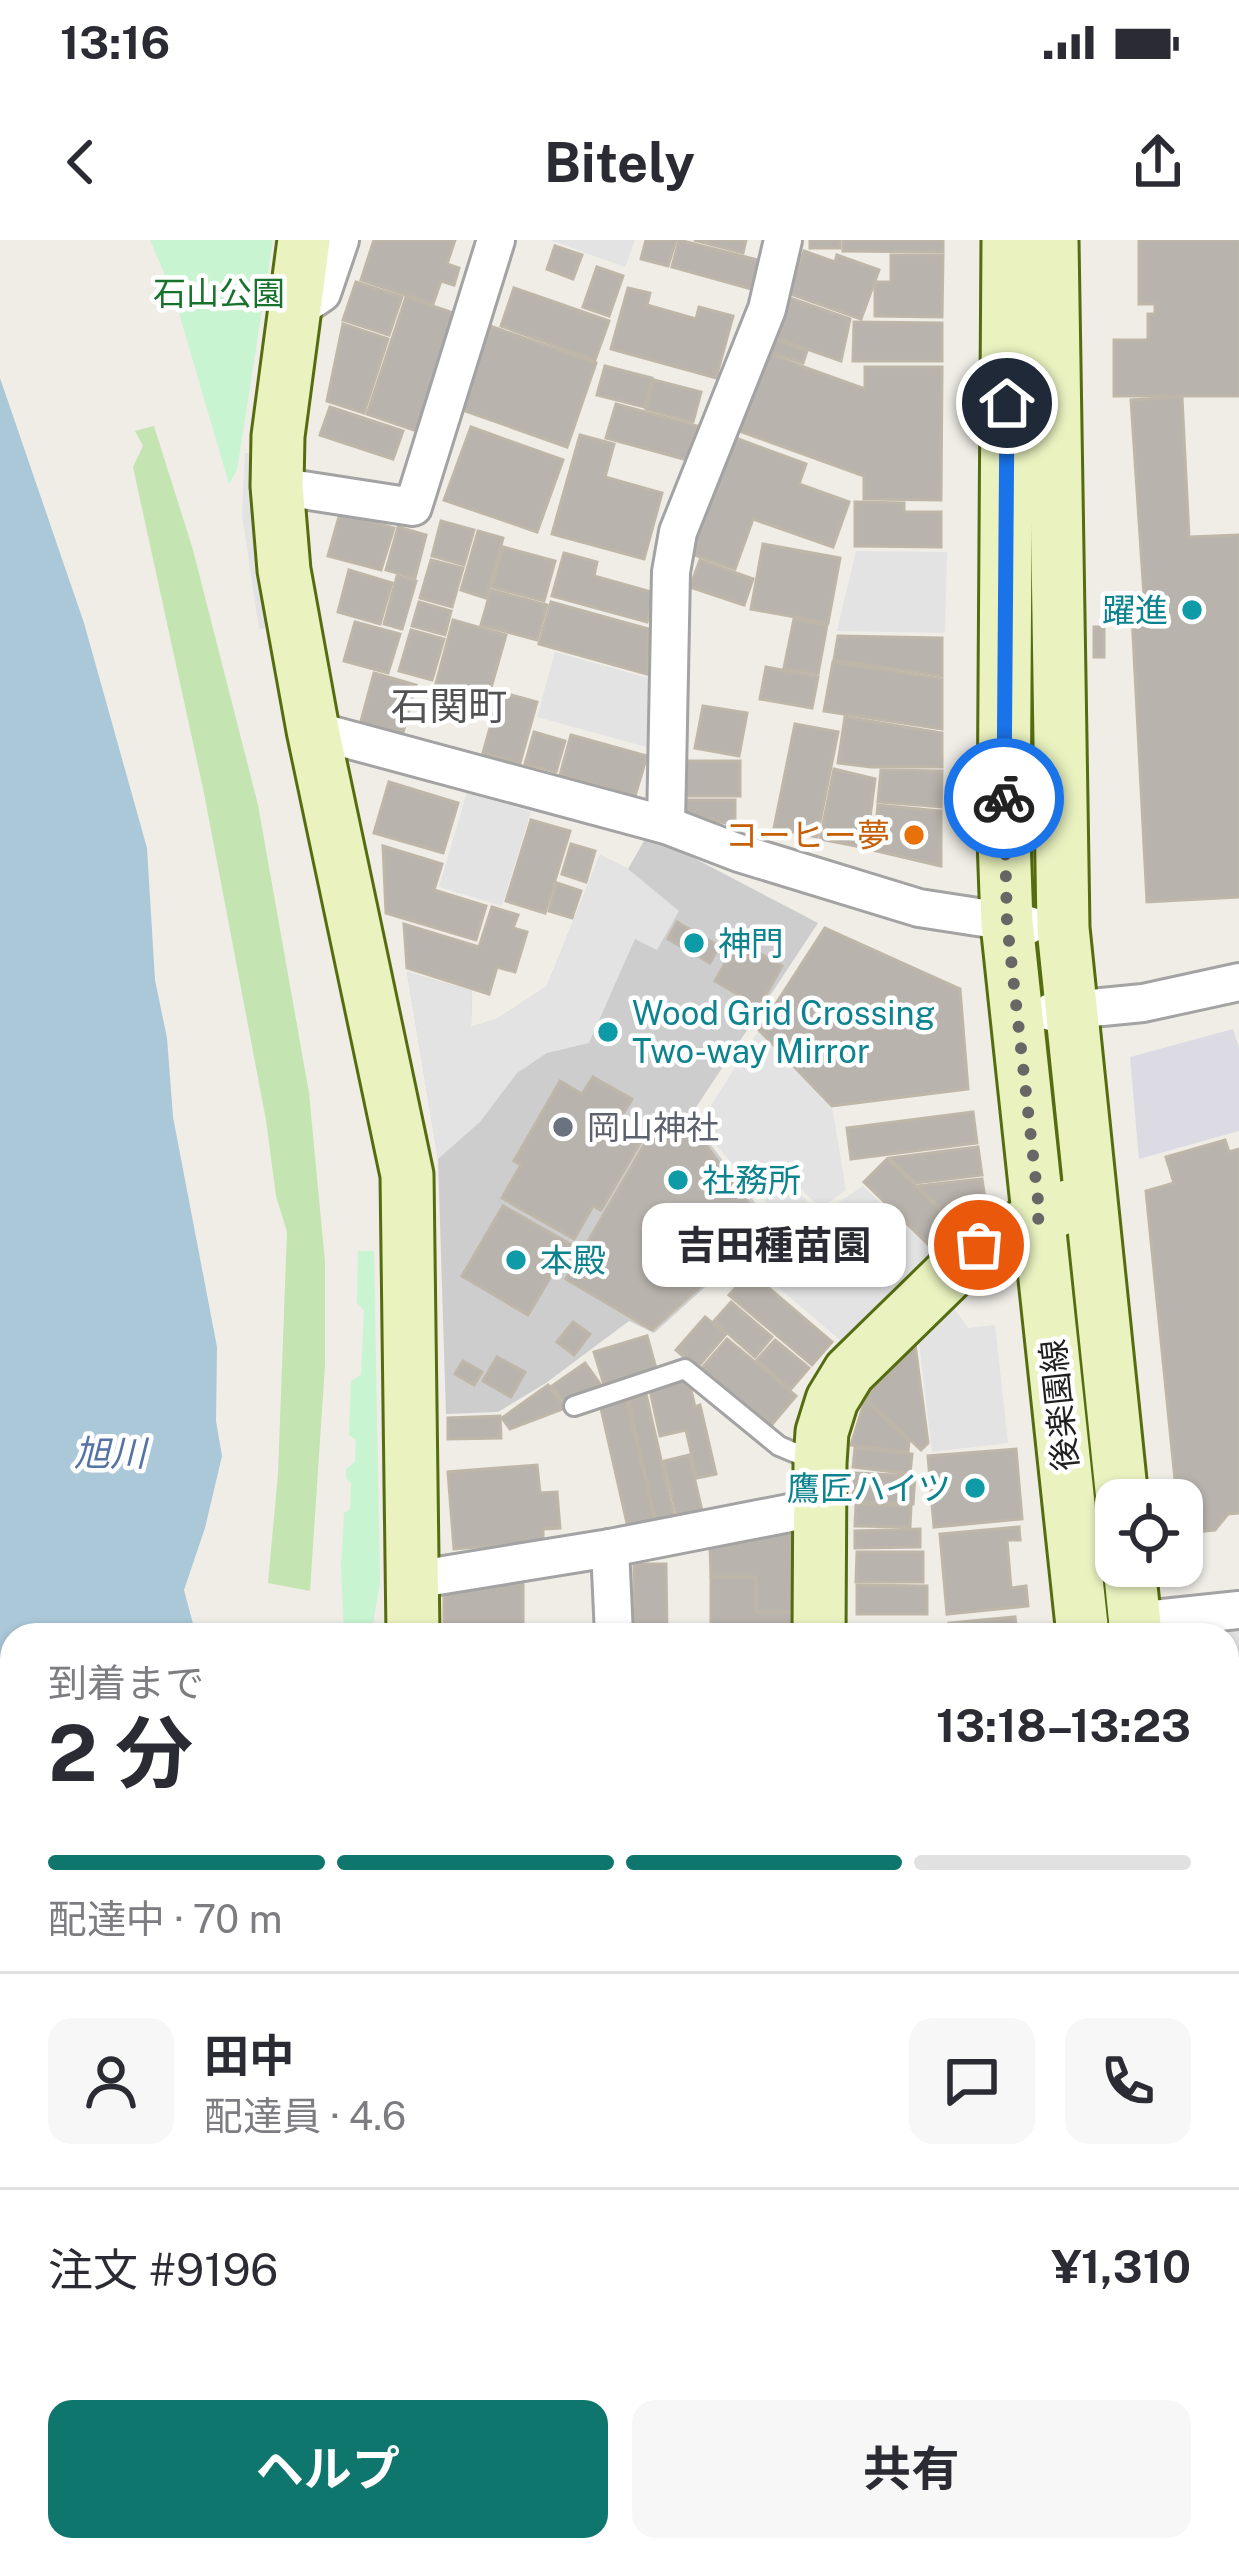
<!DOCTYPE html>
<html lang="ja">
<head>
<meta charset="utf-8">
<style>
	:root { --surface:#fff; --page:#f7f7f7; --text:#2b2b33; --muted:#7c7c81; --line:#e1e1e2; --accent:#0f766e }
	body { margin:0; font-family:"Public Sans","Noto Sans JP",sans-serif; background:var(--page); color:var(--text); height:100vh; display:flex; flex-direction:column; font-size:45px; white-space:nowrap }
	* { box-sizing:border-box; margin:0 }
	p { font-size:39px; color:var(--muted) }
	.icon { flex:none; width:66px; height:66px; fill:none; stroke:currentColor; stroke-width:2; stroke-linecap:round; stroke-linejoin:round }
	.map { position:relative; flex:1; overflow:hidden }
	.panel { position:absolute; left:0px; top:1383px; width:1239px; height:939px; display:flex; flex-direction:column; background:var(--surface); border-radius:36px 36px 0 0; box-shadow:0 3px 9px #0004 }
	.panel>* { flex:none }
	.fabs { position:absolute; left:1095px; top:1239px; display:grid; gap:24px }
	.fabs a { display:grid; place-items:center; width:108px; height:108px; border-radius:24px; background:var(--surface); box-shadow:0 3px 9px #0004; font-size:60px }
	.pin { position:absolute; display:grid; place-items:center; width:102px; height:102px; color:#fff; margin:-51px; border:6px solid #fff; border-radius:50%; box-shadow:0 3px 12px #0007 }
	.courier { position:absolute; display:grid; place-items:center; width:120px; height:120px; margin:-60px; border:9px solid #1a73e8; border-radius:50%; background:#fff; color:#222; box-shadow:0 3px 15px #0007 }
	.bubble { position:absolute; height:84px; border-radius:24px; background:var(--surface); box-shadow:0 3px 9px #0004; font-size:39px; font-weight:700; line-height:84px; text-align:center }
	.headline em { font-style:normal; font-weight:700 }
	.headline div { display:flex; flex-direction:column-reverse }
	.headline { display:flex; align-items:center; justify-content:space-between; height:204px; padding:0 48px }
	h1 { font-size:78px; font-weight:700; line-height:90px }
	.bar { display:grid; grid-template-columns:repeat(4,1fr); gap:18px 12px; align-content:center; height:144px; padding:0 48px }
	.bar i { height:15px; border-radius:9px; background:var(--line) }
	.bar .selected { background:var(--accent) }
	.bar p { grid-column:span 4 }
	.line { display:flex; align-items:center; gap:30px; padding:0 48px; border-top:3px solid var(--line) }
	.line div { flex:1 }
	.round { display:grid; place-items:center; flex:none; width:126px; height:126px; border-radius:24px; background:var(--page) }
	.primary-button { display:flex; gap:24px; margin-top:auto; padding:24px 48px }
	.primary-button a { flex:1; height:138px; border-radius:24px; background:var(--accent); color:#fff; font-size:48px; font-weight:700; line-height:138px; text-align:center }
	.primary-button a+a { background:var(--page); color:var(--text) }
	.status { display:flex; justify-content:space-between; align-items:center; height:84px; padding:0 60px; background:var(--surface); direction:ltr }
	.status svg { height:33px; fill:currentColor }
	header { display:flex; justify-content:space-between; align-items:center; height:156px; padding:0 48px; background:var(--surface); font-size:54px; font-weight:700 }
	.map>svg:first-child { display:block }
	.religious { fill:#cdcdcd }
	.grass { fill:#c4e4b2 }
	.park { fill:#c8f4d1 }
	.parking { fill:#e3e3e3 }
	.plaza { fill:#dcdbe4 }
	.water { fill:#abc8d8 }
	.building { fill:#b8b3ac; stroke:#bfb6aa; stroke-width:3 }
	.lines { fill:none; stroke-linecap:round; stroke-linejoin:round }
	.lane-casing { stroke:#a3a3a3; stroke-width:24 }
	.street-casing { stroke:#a3a3a3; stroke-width:42 }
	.secondary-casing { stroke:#566c10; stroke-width:57 }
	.lane { stroke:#fff; stroke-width:18 }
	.street { stroke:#fff; stroke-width:36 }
	.secondary { stroke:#eaf3c0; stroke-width:51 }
	.done { stroke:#686765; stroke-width:12; stroke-dasharray:0 21.6 }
	.route { stroke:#1a73e8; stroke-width:15 }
	.culture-dot { fill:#0f9aa8; stroke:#fff; stroke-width:4.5 }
	.food-dot { fill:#e8710a; stroke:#fff; stroke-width:4.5 }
	.worship-dot { fill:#6b7280; stroke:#fff; stroke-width:4.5 }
	.labels { text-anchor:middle; stroke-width:9; stroke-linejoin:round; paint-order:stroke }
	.park-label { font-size:33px; fill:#17732b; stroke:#fff }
	.culture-label { font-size:33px; fill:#0d838f; stroke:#fff; text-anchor:start }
	.food-label { font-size:33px; fill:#c56008; stroke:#fff; text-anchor:end }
	.worship-label { font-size:33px; fill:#5b616d; stroke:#fff; text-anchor:start }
	.street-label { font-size:33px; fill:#1f1f1f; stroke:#fff }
	.water-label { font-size:36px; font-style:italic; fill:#5573a5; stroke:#fff }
	.quarter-label { font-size:39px; fill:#525252; stroke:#fff }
</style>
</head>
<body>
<div class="status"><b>13:16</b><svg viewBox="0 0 49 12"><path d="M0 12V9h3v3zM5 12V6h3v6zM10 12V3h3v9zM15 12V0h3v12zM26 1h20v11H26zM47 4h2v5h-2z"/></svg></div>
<header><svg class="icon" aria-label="back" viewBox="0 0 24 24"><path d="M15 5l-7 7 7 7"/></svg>Bitely<svg class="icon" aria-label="share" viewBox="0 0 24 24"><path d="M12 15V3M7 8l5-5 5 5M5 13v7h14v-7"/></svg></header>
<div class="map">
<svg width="1239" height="2320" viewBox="0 0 1239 2320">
	<rect width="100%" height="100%" fill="#efede6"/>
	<polygon class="religious" points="648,594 818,683 687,881 701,892 773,986 654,1093 629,1081 546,1143 498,1172 446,1174 438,919 407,732 472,751 471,787 497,779 547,746 600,615 628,629"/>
	<polygon class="grass" points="154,186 193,310 258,565 309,853 325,1022 325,1125 310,1351 268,1343 278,1234 287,992 276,956 266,880 204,553 133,227 143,206 135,191"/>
	<g class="park">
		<polygon points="150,0 273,0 237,230 229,244 174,56"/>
		<polygon points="358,1011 374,1011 380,1343 371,1395 344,1395 341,1327 344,1273 350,1269 351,1243 346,1238 346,1229 355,1222 356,1200 349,1195 351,1141 361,1135 364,1070 357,1063"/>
	</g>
	<g class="parking">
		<polygon points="550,0 635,0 625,27"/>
		<polygon points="245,213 261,213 277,386 259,389 242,275"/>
		<polygon points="856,311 947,312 945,393 837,391"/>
		<polygon points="555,412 652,439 650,508 537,477"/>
		<polygon points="467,552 531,572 502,666 439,647"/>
		<polygon points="600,615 628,629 679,671 657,710 635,699 589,803 547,813 517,833 480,882 438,919 407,732 472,751 471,787 497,779 547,746"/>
		<polygon points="759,790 832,866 846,950 821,968 784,933 760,957 699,884"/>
		<polygon points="784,939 821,974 863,946 932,1011 841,1101 757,1029 795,994 764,961"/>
		<polygon points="380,966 393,966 396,1280 382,1280"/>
		<polygon points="951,1064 968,1088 995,1085 1008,1203 932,1212 918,1095"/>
		<polygon points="1239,1384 1239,1463 1227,1464 1227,1395 1194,1395 1193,1390"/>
		<rect x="839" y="2310" width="156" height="10"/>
	</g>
	<polygon class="plaza" points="1233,789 1239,808 1239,891 1139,919 1130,817"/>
	<polygon class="water" points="0,138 84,383 147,608 155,740 167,798 173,877 217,1107 216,1181 222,1216 205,1288 184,1350 196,1395 12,1395 12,2310 258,2310 260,2320 0,2320"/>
	<g class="building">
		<polygon points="374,0 455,0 447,24 459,28 454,45 441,41 433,64 361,40"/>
		<polygon points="646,0 676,0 668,26 641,19"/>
		<polygon points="679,0 758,20 751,49 672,27"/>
		<polygon points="694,0 746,0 743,13"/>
		<rect x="810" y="0" width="30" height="8"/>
		<polygon points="843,0 943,0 943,12 843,11"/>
		<polygon points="1139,0 1239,0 1239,156 1114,156 1114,100 1148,100 1148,74 1155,74 1155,64 1139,64"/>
		<polygon points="555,6 582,15 573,39 547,29"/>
		<polygon points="804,11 835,22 837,15 879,30 861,79 788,53"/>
		<polygon points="891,15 943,15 942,77 875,76 875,42 891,42"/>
		<polygon points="597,27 623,36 609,76 583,67"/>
		<polygon points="356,42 402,57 389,95 343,80"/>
		<polygon points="514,48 609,81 595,120 501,86"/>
		<polygon points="628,48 650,53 647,65 696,79 699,67 733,76 716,138 611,109"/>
		<polygon points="406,57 462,76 423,193 367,174"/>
		<polygon points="787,57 850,79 841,121 773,97"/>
		<polygon points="854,82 942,83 942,121 853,121"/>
		<polygon points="343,84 388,99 364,173 327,161"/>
		<polygon points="490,86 596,123 567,207 460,169"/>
		<polygon points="772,98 807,111 803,123 767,111"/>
		<polygon points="762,112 865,149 865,127 942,127 941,260 864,259 864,236 734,189"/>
		<polygon points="605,126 652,138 644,167 597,155"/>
		<polygon points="654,140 701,152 693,182 646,169"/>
		<polygon points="1182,157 1189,297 1239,295 1239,657 1147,662 1131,357 1144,356 1131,160"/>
		<polygon points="616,164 697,186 687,220 606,198"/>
		<polygon points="330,167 403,191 393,219 320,195"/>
		<polygon points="471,187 563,220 537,292 444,260"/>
		<polygon points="580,195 614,204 605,237 662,253 644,319 552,294"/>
		<polygon points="730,196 806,224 799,244 849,262 833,307 753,279 735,329 689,313"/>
		<polygon points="855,262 904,263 904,272 941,272 941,307 855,306"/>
		<polygon points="340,273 394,288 381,330 328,316"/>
		<polygon points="441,281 474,290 464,325 432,316"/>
		<polygon points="398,287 426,295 415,338 386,330"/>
		<polygon points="478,291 503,298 486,358 461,350"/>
		<polygon points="763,304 840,318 828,383 751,369"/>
		<polygon points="503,307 555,321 544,361 492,347"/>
		<polygon points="564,313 597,322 594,336 655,353 647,382 552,356"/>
		<polygon points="431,320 463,328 452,367 420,358"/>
		<polygon points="700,320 753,339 744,365 690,347"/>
		<polygon points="349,330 392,343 380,384 338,372"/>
		<polygon points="397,336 416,341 402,389 384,384"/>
		<polygon points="491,350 547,365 537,400 481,385"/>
		<polygon points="419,362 451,371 445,395 412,386"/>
		<polygon points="551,362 648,389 647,434 539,404"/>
		<polygon points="794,379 827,385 818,434 784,428"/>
		<polygon points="453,380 506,395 487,462 435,447"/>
		<polygon points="355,382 400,394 388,433 344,421"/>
		<rect x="1094" y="387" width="10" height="30"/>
		<polygon points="411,390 444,399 432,440 399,431"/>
		<polygon points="838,396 942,398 942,436 834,420"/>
		<polygon points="833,422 942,439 942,489 824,471"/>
		<polygon points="766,427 818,437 812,468 760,459"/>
		<polygon points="374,433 416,445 402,496 360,485"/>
		<polygon points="500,452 537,462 520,523 483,513"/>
		<polygon points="703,466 747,473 739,516 695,508"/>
		<polygon points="845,477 942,493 942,527 871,527 838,523"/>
		<polygon points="795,484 838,492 817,597 774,588"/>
		<polygon points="534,492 565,501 556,532 525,524"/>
		<polygon points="571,495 647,516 635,556 560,535"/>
		<rect x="683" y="521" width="57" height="35"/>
		<polygon points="834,529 875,539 866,608 820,599"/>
		<polygon points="881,530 942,531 941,567 878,562"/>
		<polygon points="389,542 458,563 443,613 374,593"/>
		<polygon points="687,560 735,560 735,585 687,575"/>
		<polygon points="878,565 941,571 941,626 873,610"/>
		<polygon points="531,580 570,591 545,673 506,661"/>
		<polygon points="571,604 595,611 586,642 562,634"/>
		<polygon points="383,606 442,624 434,650 486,666 476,700 386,673"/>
		<polygon points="557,643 581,651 572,678 549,671"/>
		<polygon points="492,667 518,675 513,688 527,692 515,732 497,727 489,754 407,728 404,684 479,707"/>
		<polygon points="677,682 719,706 710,723 668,699"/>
		<polygon points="825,688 960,749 968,849 832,866 759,790"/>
		<polygon points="738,701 782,726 759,767 715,741"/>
		<polygon points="593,837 632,859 618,882 644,896 601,970 593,966 574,999 502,958 521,925 514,921 560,841 582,854"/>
		<polygon points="973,872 977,903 851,919 847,888"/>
		<polygon points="663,873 697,893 766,987 652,1090 566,1039"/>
		<polygon points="1225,900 1229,912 1239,909 1239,1273 1228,1274 1215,1290 1182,1293 1182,1260 1177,1260 1146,951 1174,943 1166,917"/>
		<polygon points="978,907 982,935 916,943 890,918"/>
		<polygon points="887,919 960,989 937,1013 864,942"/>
		<polygon points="982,939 986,965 961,988 918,946"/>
		<polygon points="503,966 570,1004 528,1075 462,1036"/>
		<polygon points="750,1032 832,1102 812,1125 729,1055"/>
		<polygon points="731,1062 772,1097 755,1117 714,1081"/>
		<polygon points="705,1077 726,1094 697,1128 676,1110"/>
		<polygon points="573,1082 590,1094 574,1115 557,1102"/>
		<polygon points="647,1096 657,1132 605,1148 594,1112"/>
		<polygon points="727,1099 796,1156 768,1189 700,1130"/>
		<polygon points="775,1100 809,1128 791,1149 757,1120"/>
		<polygon points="915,1104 928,1203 921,1210 865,1157"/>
		<polygon points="497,1117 525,1132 511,1157 483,1141"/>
		<polygon points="463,1121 482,1132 474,1145 455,1134"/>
		<polygon points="585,1123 603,1148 565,1163 552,1146"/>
		<polygon points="688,1137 695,1167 700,1165 716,1234 697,1238 686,1190 660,1196 649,1146"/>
		<polygon points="548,1145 565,1168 510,1189 502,1178"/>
		<polygon points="646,1154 675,1281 657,1286 628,1158"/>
		<polygon points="626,1158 656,1286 629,1292 600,1164"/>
		<polygon points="865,1160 909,1201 908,1212 851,1205"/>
		<polygon points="500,1176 501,1198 448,1199 448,1178"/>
		<polygon points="855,1208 912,1214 910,1234 853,1227"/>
		<polygon points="1016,1209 1022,1279 934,1287 928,1216"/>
		<polygon points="689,1215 703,1275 678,1280 664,1221"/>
		<polygon points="537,1225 540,1253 557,1252 560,1288 543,1289 543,1302 454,1309 448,1232"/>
		<polygon points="854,1233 915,1236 913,1264 853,1261"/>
		<polygon points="856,1264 911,1266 910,1287 855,1286"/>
		<polygon points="1019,1287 1020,1300 1007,1300 1011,1348 1026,1346 1028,1366 947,1374 940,1294"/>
		<polygon points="795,1288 796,1372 756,1372 756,1337 711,1337 710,1304"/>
		<polygon points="920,1289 920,1307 855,1308 855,1291"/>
		<polygon points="857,1312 923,1312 923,1342 856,1342"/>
		<polygon points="634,1324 666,1324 667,1395 634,1395"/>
		<polygon points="711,1337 756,1337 756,1372 796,1372 796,1395 736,1395 736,1385 711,1385"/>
		<rect x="444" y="1344" width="79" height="51"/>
		<polygon points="857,1345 927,1346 927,1374 857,1374"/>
		<polygon points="1015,1377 1017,1395 950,1395 949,1383"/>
		<polygon points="929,1388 930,1395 880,1395 880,1389"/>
		<polygon points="1239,1466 1239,1501 1227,1503 1227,1467"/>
		<polygon points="1239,1504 1239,1544 1227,1546 1227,1506"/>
		<polygon points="1239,1547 1239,1585 1227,1586 1227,1548"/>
		<polygon points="1239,1591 1239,1631 1227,1633 1227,1593"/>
		<polygon points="1239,1645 1239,1698 1227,1699 1227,1646"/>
		<rect x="1231" y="1735" width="8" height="50"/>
		<rect x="358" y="2310" width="48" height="10"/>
		<rect x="443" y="2310" width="62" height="10"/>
		<polygon points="512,2310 603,2310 603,2313"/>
		<polygon points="687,2311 757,2312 757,2320 687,2320"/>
		<polygon points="626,2315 667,2316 667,2320 626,2320"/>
	</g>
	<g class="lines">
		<g class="lane-casing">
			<g id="lane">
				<polyline points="574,1166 685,1129 779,1206 815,1221"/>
				<polyline points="417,2310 418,2320"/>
			</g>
		</g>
		<g class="street-casing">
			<g id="street">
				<polyline points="292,73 322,53 340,0"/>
				<polyline points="277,246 413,267 496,0"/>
				<polyline points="313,490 666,585 739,613 919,668 1029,685"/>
				<polyline points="666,585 671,332 678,292 767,69 783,0"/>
				<polyline points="1051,772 1143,763 1239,742"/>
				<polyline points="610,1308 614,1395"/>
				<polyline points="413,1340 610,1308 820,1267"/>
				<polyline points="1135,1381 1239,1370"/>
				<polyline points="1227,1716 1239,1715"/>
				<polyline points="335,2310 337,2320"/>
				<polyline points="614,2320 614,2310"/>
			</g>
		</g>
		<g class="secondary-casing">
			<g id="secondary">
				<polyline points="304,0 278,196 277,246 284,330 313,490 407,935 413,1395"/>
				<polyline points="1008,0 1004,599 1007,683 1083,1395"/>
				<polyline points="1052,0 1063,688 1122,1260"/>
				<polyline points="1129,1326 1136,1395"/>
				<polyline points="819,1395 820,1223 822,1192 832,1160 849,1132 979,1005 1068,966"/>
				<polyline points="1227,1997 1239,1997"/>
				<polyline points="0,2013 12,2014"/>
				<polyline points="786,2320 787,2310"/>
				<polyline points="1145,2320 1145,2310"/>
				<polyline points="1195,2320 1195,2310"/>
			</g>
		</g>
		<use href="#lane" class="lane"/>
		<use href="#street" class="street"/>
		<use href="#secondary" class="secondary"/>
	</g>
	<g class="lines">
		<polyline class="done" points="979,1005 1040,978 1007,683 1004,558"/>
		<polyline class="route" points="1004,558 1007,163"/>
	</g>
	<g class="culture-dot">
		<circle cx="1192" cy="370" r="12"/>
		<circle cx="694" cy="703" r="12"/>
		<circle cx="608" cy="792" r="12"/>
		<circle cx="678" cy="940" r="12"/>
		<circle cx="516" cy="1020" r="12"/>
		<circle cx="975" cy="1248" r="12"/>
	</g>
	<circle class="food-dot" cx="914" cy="595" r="12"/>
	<circle class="worship-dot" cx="563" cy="887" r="12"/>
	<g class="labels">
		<g class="park-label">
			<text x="219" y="65">石山公園</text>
		</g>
		<g class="culture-label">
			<text x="1168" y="382" text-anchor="end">躍進</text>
			<text x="718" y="715">神門</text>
			<text x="632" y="785">Wood Grid Crossing<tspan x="632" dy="38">Two-way Mirror</tspan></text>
			<text x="702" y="952">社務所</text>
			<text x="540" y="1032">本殿</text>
			<text x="951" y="1260" text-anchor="end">鷹匠ハイツ</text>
		</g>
		<g class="food-label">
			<text x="890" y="607">コーヒー夢</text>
		</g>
		<g class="worship-label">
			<text x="587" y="899">岡山神社</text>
		</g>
		<g class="street-label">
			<text transform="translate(1059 1165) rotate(-96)" y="12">後楽園線</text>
		</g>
		<g class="water-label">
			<text x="110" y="1226">旭川</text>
		</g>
		<g class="quarter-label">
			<text x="449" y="480">石関町</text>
		</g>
	</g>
</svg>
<div class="fabs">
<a><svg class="icon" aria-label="locate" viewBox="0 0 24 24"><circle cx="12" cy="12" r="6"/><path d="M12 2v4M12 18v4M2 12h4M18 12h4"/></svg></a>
</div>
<div class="pin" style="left:979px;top:1005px;background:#ea580c"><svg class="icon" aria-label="bag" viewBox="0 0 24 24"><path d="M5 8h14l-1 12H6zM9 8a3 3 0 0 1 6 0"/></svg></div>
<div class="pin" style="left:1007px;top:163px;background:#1f2937"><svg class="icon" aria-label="home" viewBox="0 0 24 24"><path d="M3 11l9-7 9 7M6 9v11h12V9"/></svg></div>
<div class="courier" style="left:1004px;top:558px"><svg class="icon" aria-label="bike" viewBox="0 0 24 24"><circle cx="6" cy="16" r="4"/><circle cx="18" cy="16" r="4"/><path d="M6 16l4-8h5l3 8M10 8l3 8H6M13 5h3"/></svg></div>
<div class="bubble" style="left:642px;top:963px;width:264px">吉田種苗園</div>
<section class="panel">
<div class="headline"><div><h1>2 分</h1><p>到着まで</p></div><em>13:18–13:23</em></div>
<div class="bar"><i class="selected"></i><i class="selected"></i><i class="selected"></i><i></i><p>配達中 · 70 m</p></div>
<div class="line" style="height:216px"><a class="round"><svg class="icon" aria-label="person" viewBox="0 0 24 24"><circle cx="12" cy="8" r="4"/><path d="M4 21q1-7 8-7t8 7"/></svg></a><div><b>田中</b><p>配達員 · 4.6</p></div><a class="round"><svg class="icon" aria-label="chat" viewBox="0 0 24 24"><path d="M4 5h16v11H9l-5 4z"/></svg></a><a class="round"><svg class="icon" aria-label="phone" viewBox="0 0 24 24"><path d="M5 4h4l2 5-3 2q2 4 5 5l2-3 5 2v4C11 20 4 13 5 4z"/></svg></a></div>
<div class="line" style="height:156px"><div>注文 #9196</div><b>¥1,310</b></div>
<div class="primary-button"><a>ヘルプ</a><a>共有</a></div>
</section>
</div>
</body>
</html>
